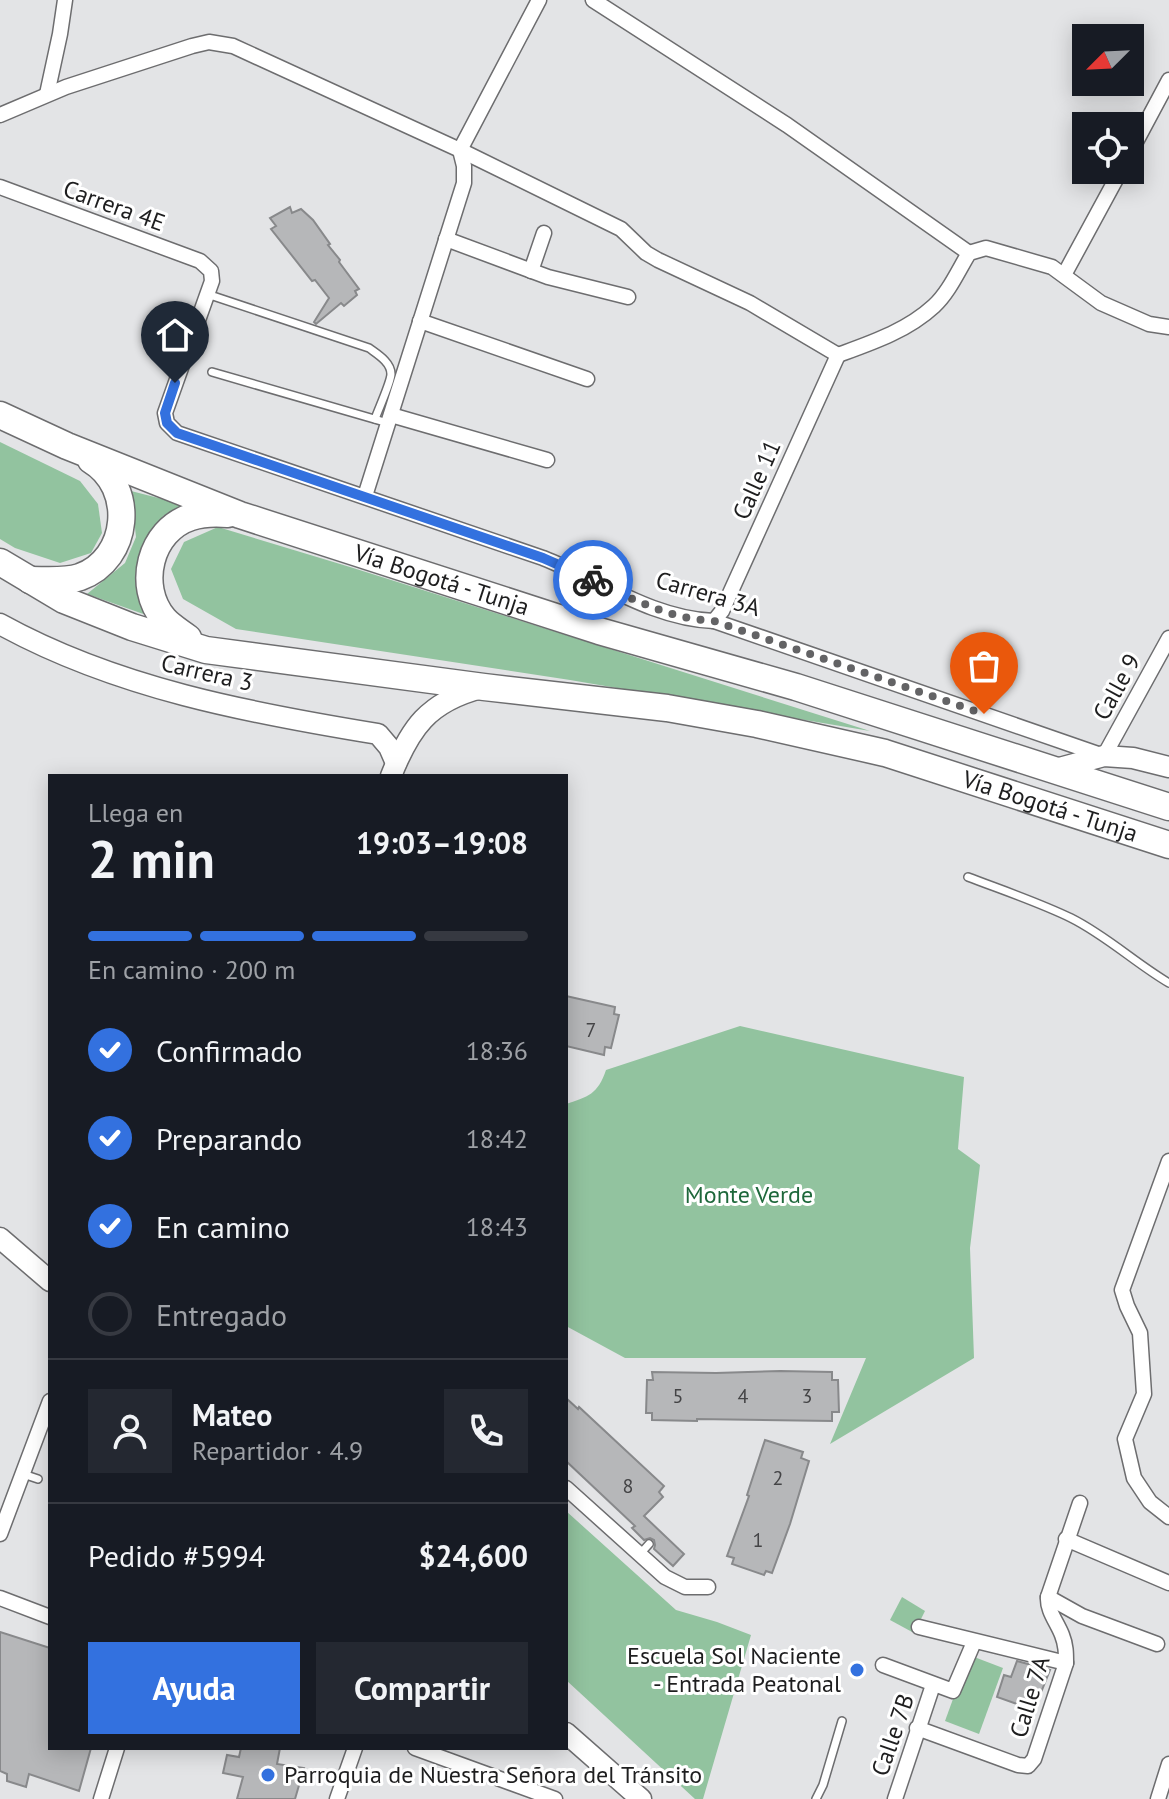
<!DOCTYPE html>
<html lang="es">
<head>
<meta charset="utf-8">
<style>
	:root { --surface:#171b24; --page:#242831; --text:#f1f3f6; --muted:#9ea1a6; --line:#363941; --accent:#3371df }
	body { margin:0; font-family:"PT Sans",sans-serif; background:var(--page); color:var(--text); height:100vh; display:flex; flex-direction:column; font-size:30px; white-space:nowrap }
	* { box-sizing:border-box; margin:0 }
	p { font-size:26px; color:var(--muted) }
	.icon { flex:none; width:44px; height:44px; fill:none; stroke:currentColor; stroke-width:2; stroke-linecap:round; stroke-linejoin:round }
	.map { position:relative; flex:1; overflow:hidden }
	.drawer { position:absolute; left:48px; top:774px; width:520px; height:976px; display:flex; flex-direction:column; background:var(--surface); border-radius:0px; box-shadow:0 4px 20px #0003 }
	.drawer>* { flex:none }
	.needle { width:52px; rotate:246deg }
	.controls { position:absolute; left:1072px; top:24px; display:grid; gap:16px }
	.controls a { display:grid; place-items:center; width:72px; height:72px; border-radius:0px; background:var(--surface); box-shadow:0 4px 20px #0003; font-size:40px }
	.pin { position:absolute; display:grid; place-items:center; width:68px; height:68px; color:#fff; margin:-82px -34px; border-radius:50% 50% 50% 0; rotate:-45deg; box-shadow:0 0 8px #0007 }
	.pin .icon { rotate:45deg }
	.courier { position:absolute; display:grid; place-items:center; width:80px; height:80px; margin:-40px; border:6px solid #3371df; border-radius:50%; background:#fff; color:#222; box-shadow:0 2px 10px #0007 }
	.overview em { font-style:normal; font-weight:600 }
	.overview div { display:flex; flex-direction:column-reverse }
	.overview { display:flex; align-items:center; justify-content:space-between; height:136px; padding:0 40px }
	h1 { font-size:52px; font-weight:600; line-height:60px }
	.bar { display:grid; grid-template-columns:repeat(4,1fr); gap:12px 8px; align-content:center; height:96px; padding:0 40px }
	.bar i { height:10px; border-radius:6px; background:var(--line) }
	.bar .selected { background:var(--accent) }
	.bar p { grid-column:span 4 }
	.line { display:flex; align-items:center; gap:20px; padding:0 40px; border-top:2px solid var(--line) }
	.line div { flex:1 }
	.round { display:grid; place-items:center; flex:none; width:84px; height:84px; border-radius:0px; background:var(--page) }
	ol { padding:0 40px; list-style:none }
	li { display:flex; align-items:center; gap:24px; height:88px }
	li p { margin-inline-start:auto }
	li .icon { padding:8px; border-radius:50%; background:var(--accent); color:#fff; stroke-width:4 }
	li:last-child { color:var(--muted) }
	li i { width:44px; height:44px; border:4px solid var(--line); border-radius:50% }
	.primary-button { display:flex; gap:16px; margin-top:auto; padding:16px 40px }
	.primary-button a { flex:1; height:92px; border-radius:0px; background:var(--accent); color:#fff; font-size:32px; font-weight:600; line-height:92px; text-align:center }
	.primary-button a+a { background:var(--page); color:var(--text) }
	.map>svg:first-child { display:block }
	.green { fill:#92c39f }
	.building { fill:#b6b7b9; stroke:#88898b; stroke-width:2 }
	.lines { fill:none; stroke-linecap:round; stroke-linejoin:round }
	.lane-casing { stroke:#6d6d6f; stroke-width:10 }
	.street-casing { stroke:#6d6d6f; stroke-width:17 }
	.secondary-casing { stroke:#6d6d6f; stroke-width:23 }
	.highway-casing { stroke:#6d6d6f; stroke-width:29 }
	.lane { stroke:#fff; stroke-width:7 }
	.street { stroke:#fff; stroke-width:14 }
	.secondary { stroke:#fff; stroke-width:20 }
	.highway { stroke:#fff; stroke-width:26 }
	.done { stroke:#636365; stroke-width:8; stroke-dasharray:0 14.4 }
	.route { stroke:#3371df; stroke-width:10 }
	.poi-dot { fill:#3371df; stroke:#fff; stroke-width:3 }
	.labels { text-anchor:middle; stroke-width:6; stroke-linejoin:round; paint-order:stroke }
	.number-label { font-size:20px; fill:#444446 }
	.street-label { font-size:24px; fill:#1e1e1f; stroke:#fff }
	.park-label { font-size:24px; fill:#1e683b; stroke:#fff }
	.poi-label { font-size:24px; fill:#1e1e1f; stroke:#fff; text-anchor:end }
</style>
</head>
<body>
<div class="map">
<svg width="1169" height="1799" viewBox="0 0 1169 1799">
	<rect width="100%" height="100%" fill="#e3e4e6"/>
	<g class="green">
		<polygon points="0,442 80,481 98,504 102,533 91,553 60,563 15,548 0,539"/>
		<polygon points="131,491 186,505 163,516 142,556 136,588 149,616 87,594 125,563 136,537"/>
		<polygon points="218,527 350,567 870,731 570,680 236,629 183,599 171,569 184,542"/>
		<path d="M740,1026L964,1077L958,1149L980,1165L970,1248L974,1358L830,1444L866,1358H625L566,1326V1104C588,1097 598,1094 606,1070Z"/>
		<polygon points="566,1511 676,1610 717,1622 751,1635 703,1799 695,1799 566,1680"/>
		<polygon points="902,1597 925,1611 914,1633 890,1620"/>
		<polygon points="969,1655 1003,1668 979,1734 945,1721"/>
	</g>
	<g class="building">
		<polygon points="290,207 292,213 301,209 313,220 330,244 328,245 340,260 339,262 359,289 355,291 357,295 344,306 341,303 316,324 314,322 329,298 315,280 312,281 271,229 276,226 270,218"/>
		<polygon points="566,996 615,1007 614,1014 619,1015 611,1048 605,1047 604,1055 566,1046"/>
		<polygon points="780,1371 832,1372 832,1380 838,1380 839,1412 832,1412 832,1421 697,1419 697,1421 652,1420 652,1413 646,1413 647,1380 653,1380 652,1372 716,1373"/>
		<polygon points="566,1398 578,1409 579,1407 664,1486 659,1492 663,1497 644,1516 684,1554 673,1566 654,1549 655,1545 654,1540 650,1538 644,1540 632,1528 635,1526 566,1461"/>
		<polygon points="765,1440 803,1452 801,1458 809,1461 790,1524 772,1573 766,1571 764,1575 732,1564 734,1558 727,1556 749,1496 747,1495"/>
		<polygon points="0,1632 50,1648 50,1748 91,1748 79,1791 29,1774 26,1787 7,1781 7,1774 0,1771"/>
		<polygon points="1017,1661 1050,1670 1034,1710 997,1697 1004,1675 1011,1677"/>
		<polygon points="241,1748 280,1748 277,1764 304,1768 295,1799 237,1799 243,1777 223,1773 227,1755 239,1757"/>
	</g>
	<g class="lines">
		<g class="lane-casing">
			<g id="lane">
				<path d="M207,294L369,348C377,354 391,362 391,374C391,382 378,410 375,419"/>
				<polyline points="212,372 388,423"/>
				<path d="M968,877C1002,890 1038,902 1071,918C1107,936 1135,963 1169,983"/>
				<polyline points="23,1474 38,1479"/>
				<polyline points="640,1554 649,1544"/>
				<polyline points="816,1799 823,1785 842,1721"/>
			</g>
		</g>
		<g class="street-casing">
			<g id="street">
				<polyline points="593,0 787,125 969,253"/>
				<polyline points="47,94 60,34 65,0"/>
				<polyline points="0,115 66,87 192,46 209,42 233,46 460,150 621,229 646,253 658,260 750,303 838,355"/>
				<polyline points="1130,153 1169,80"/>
				<path d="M0,187L200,261L211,271L212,281L165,413L167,423L177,433L543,558C599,580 653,619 714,621L1104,756L1169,638"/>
				<polyline points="446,239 548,277 628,297"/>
				<polyline points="531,271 544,233"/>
				<polyline points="1064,275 1121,170"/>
				<polyline points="420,321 587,379"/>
				<path d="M838,355C871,343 907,331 934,306C949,292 958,271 969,253L986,248L1052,267L1101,303L1149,324L1169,327"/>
				<polyline points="391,415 547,460"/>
				<polyline points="365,496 464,183 464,166 460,150 539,0"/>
				<polyline points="714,621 722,611 838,355"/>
				<polyline points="1169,1161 1122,1290 1127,1306 1140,1333 1144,1394 1125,1439 1134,1478 1150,1502 1169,1517"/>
				<polyline points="566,1488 665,1577 685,1587 708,1587"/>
				<polyline points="0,1534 50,1401"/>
				<polyline points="1066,1539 1169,1583"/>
				<polyline points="1048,1597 1082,1616 1157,1644"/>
				<polyline points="0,1598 50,1617"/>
				<polyline points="919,1627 1066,1663"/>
				<polyline points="883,1665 953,1691 974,1642"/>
				<path d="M917,1728L1018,1765L1028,1766L1034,1759L1066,1663C1066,1653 1066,1645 1062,1635C1057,1622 1047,1611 1048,1597L1080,1503"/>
				<polyline points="415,1748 555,1799"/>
				<polyline points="101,1799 117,1748"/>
				<polyline points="337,1799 355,1748"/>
				<polyline points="895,1799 933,1685"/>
				<polyline points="1158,1799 1169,1764"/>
			</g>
		</g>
		<g class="secondary-casing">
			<g id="secondary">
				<path d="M0,624C116,688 249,713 378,734L389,747L396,763"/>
				<polyline points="1052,770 1104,756 1133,758 1169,767"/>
				<path d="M391,776C410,728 428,702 481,688"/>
				<polyline points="0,1238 50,1281"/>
				<polyline points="566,1733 641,1799"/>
			</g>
		</g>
		<g class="highway-casing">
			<g id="highway">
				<path id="s1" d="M0,415L67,446L240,515L599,631L796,687L1169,807"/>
				<path id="s2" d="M0,562L64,600L132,627L206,650L484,687L667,708L757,724L885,753L1169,845"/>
				<path d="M30,580C46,580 64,582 80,577C130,559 136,487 91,460"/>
				<path d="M188,638C180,632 170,626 164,619C136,586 150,530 191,517C203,513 216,513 228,514"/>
			</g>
		</g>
		<use href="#lane" class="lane"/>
		<use href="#street" class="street"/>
		<use href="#secondary" class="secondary"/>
		<use href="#highway" class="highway"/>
	</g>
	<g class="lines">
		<path class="done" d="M593,580C632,599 670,619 714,621L984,714"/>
		<polyline class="route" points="175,383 165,413 167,423 177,433 543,558 593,580"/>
	</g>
	<g class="poi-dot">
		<circle cx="857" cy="1670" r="8"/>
		<circle cx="268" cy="1775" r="8"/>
	</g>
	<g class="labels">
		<g class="number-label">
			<text x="591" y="1037">7</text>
			<text x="678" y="1403">5</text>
			<text x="743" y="1403">4</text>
			<text x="807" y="1403">3</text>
			<text x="778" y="1485">2</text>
			<text x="628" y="1493">8</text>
			<text x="758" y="1547">1</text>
		</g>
		<g class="street-label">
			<text transform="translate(114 206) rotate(20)" y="8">Carrera 4E</text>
			<text transform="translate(757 480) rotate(-66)" y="8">Calle 11</text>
			<text dy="8" stroke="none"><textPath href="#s1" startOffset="472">Vía Bogotá - Tunja</textPath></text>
			<text transform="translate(708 594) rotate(16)" y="8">Carrera 3A</text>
			<text transform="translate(207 673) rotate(13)" y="8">Carrera 3</text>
			<text transform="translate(1117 687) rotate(-61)" y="8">Calle 9</text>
			<text dy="8" stroke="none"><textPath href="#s2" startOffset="1086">Vía Bogotá - Tunja</textPath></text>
			<text transform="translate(1030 1697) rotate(-73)" y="8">Calle 7A</text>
			<text transform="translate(893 1735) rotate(-71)" y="8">Calle 7B</text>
		</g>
		<g class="park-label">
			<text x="749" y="1203">Monte Verde</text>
		</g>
		<g class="poi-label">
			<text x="841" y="1664">Escuela Sol Naciente<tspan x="841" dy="28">- Entrada Peatonal</tspan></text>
			<text x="284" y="1783" text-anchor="start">Parroquia de Nuestra Señora del Tránsito</text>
		</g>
	</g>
</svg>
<div class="controls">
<a><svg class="needle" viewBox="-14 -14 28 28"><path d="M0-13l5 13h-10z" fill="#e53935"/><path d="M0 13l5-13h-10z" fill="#9ea1a6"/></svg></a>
<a><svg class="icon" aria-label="locate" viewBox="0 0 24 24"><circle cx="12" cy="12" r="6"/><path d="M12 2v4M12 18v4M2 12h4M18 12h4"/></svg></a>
</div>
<div class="pin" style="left:984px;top:714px;background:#ea580c"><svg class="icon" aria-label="bag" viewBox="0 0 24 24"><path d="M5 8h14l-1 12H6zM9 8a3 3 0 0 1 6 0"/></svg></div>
<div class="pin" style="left:175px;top:383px;background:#1f2937"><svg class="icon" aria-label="home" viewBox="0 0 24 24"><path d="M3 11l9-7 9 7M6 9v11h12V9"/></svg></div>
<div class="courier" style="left:593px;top:580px"><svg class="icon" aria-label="bike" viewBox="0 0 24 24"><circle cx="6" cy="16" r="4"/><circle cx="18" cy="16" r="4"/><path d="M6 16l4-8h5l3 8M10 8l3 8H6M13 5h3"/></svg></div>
<section class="drawer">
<div class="overview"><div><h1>2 min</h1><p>Llega en</p></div><em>19:03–19:08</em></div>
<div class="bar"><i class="selected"></i><i class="selected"></i><i class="selected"></i><i></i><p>En camino · 200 m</p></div>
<ol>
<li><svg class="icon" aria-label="check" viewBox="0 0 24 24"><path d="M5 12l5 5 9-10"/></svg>Confirmado<p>18:36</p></li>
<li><svg class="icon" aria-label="check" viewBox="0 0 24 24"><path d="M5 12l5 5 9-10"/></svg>Preparando<p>18:42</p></li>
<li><svg class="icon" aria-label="check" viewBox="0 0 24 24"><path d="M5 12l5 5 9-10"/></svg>En camino<p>18:43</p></li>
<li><i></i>Entregado</li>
</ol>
<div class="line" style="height:144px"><a class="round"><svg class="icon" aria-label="person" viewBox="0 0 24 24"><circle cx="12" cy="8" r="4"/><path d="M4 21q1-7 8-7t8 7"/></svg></a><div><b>Mateo</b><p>Repartidor · 4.9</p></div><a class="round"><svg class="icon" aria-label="phone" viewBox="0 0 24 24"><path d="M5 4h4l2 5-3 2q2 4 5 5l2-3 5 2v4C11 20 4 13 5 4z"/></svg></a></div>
<div class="line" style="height:104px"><div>Pedido #5994</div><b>$24,600</b></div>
<div class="primary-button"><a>Ayuda</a><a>Compartir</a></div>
</section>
</div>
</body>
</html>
